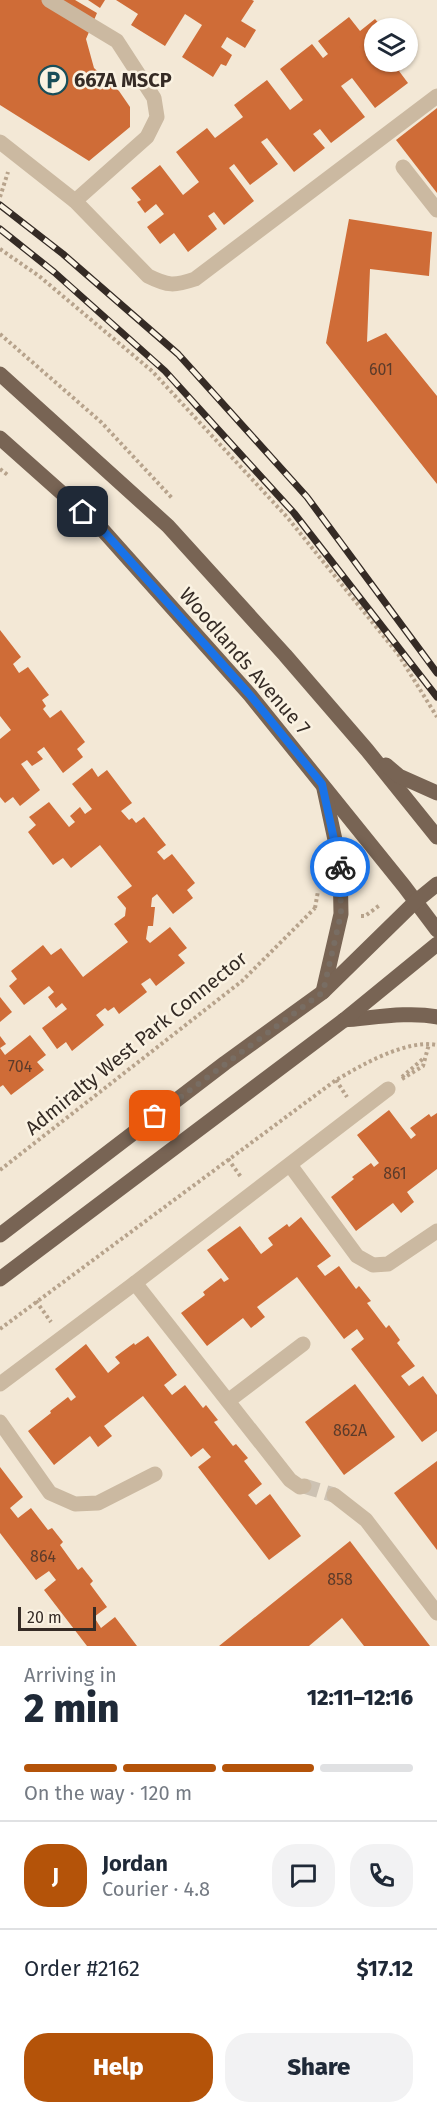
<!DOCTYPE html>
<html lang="en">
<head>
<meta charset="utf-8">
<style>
	:root { --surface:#fff; --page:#f2f2f3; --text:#1f2937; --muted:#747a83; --line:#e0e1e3; --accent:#b45309 }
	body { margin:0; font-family:"Fira Sans",sans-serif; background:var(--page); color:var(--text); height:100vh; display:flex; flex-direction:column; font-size:22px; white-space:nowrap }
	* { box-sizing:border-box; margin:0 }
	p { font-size:20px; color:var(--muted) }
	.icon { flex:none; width:33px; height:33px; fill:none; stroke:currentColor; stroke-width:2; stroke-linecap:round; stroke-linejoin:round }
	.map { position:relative; height:1646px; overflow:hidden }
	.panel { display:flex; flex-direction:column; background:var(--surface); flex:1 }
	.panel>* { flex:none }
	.controls { position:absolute; left:364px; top:18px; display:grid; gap:12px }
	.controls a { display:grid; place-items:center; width:54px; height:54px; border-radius:50%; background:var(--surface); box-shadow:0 2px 4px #0004; font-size:30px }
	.scale { position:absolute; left:18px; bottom:15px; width:78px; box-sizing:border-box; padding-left:6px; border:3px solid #352b25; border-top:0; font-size:16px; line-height:21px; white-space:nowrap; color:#352b25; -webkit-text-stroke:4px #faf2e2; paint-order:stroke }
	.pin { position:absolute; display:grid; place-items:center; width:51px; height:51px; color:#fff; margin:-26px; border-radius:12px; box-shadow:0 3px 9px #0006 }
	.courier { position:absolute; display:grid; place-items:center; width:60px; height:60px; margin:-30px; border:4px solid #1a73e8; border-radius:50%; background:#fff; color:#222; box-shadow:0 2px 8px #0007 }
	.summary em { font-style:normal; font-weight:800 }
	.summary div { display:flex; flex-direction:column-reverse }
	.summary { display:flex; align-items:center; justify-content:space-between; height:102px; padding:0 24px }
	h1 { font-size:39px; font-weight:800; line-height:45px }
	.bar { display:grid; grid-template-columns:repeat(4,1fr); gap:9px 6px; align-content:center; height:72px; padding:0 24px }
	.bar i { height:8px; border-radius:4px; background:var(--line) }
	.bar .active { background:var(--accent) }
	.bar p { grid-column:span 4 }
	.line { display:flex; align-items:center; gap:15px; padding:0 24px; border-top:2px solid var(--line) }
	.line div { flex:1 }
	.round { display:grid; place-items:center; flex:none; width:63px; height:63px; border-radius:24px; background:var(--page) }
	.primary-button { display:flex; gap:12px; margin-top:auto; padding:12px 24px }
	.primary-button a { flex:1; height:69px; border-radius:24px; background:var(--accent); color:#fff; font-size:24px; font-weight:800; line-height:69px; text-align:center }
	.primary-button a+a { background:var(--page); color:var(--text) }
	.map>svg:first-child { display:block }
	.building { fill:#cf6c37 }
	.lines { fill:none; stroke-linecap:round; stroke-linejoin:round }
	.minor-tunnel { stroke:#cdc2b3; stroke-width:15; stroke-dasharray:15 8; stroke-linecap:butt }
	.path { stroke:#b7a38c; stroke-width:4; stroke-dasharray:3 3; stroke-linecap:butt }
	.minor { stroke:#cbb9a1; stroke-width:15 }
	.major { stroke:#786454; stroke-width:15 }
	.rail-casing { stroke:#352b25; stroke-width:7 }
	.rail { stroke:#faf2e2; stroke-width:4.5; stroke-dasharray:14; stroke-linecap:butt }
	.done { stroke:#786d63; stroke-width:6; stroke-dasharray:0 10.8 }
	.route { stroke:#1a73e8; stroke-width:8 }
	.labels { text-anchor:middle; stroke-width:5; stroke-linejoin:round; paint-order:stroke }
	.number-label { font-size:16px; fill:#5c3b2a }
	.poi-label { font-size:20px; font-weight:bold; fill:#352b25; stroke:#faf2e2; text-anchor:start }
	.street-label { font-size:20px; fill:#352b25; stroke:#faf2e2 }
</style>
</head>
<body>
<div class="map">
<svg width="437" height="1646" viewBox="0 0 437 1646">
	<rect width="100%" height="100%" fill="#f3e8d6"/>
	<g class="building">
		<polygon points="0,0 75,0 97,13 86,39 94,68 119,91 130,107 130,127 89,161 0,105"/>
		<polygon points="88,0 105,0 100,8"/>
		<polygon points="116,0 252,0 254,1 241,21 256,30 245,48 227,37 221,47 232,55 226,66 221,64 213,77 182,57 202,25 185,14 165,46 131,25 138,14"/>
		<polygon points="349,17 360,31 375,19 383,28 375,28 375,62 399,62 404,68 399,71 408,83 375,108 352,78 341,86 365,117 331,143 320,129 313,134 325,148 294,172 267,138 261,142 278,164 250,185 234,164 229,168 254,201 224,225 214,212 208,216 217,229 188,252 174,233 160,244 147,227 164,214 156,204 145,213 137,202 141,200 131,188 160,165 183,195 199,182 176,152 207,128 215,138 243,117 234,105 267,80 290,110 303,100 280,69 312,44 323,58 328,54 318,41"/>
		<polygon points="437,108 437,193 396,140"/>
		<polygon points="349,219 432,232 429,276 370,269 367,342 386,333 437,396 437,484 326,343"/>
		<polygon points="0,630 21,657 13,664 19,673 28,667 49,695 42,700 46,706 43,709 50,718 61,710 85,742 77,749 83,757 63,773 44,747 37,752 43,759 32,766 27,760 21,764 40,790 20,806 13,797 5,803 0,797 0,739 11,730 0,716"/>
		<polygon points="92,768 98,777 107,770 132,803 121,811 129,820 132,818 136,823 144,817 166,845 157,852 164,860 172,854 195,883 187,890 193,898 173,914 157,894 152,898 151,907 155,907 153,926 148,926 146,939 150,943 170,927 187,948 178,955 185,963 156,986 150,978 141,984 147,992 119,1014 114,1007 108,1011 105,1008 96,1015 104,1025 72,1051 66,1042 57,1049 42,1028 67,1009 62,1003 56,1008 48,997 54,992 49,986 24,1005 9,986 17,979 11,971 43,945 51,955 61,948 83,977 128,942 114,924 125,916 126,908 117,897 132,886 100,845 71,868 63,858 53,865 28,832 36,825 29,817 49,802 69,827 75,822 70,816 80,807 85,814 92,809 72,784"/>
		<polygon points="0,997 12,1012 0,1022"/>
		<polygon points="30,1035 46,1055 37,1062 44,1070 11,1095 3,1085 0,1087 0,1048 5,1055"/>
		<polygon points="0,1036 6,1044 0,1048"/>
		<polygon points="389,1110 411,1139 416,1135 410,1128 429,1114 431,1117 437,1113 437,1169 407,1192 414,1202 401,1213 393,1203 356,1231 331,1197 354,1179 352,1177 371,1163 374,1167 379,1163 357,1135"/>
		<polygon points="301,1217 331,1256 317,1266 325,1276 339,1266 356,1289 359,1286 371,1301 367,1303 386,1328 389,1325 400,1340 397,1343 415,1366 401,1376 409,1386 423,1376 437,1395 437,1431 422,1442 351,1349 364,1339 357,1329 344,1339 297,1277 257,1307 265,1317 251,1328 243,1318 207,1346 181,1313 205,1295 203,1292 221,1278 224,1282 229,1279 207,1250 240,1226 261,1254 273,1245 268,1238 287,1224 289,1227"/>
		<polygon points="148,1336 177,1375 164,1385 172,1395 185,1385 203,1408 206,1405 218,1420 214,1422 233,1446 236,1444 248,1458 244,1461 262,1484 248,1495 256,1505 270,1494 301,1536 269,1560 198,1467 211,1457 203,1448 191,1457 143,1396 104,1426 112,1436 98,1447 90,1436 54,1465 28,1431 51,1413 50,1411 68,1397 71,1401 76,1397 55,1369 86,1344 108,1373 120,1363 115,1357 134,1343 135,1345"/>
		<polygon points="355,1384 395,1437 344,1475 305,1422"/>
		<polygon points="437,1461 437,1550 394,1493"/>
		<polygon points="0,1467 23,1497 10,1508 18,1518 31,1508 48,1530 52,1528 63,1542 60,1545 78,1570 82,1567 93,1581 90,1584 107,1607 94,1617 101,1628 115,1617 137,1646 87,1646 44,1590 56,1580 49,1571 36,1580 0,1533"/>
		<polygon points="350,1541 430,1646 364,1646 342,1618 309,1646 219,1646"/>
	</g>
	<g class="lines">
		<polyline class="minor-tunnel" points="304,1486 334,1495"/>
		<g class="path">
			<polyline points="0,197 8,172"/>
			<polyline points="0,249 39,276 152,371 287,517 398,654 437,717"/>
			<polyline points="0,334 101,422 172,498"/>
			<polyline points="0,469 9,476"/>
			<polyline points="315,908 318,891"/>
			<polyline points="361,916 365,916 380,905"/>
			<polyline points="402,1077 424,1058"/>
			<polyline points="402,1079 423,1066 429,1044"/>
			<polyline points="336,1080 347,1097"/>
			<polyline points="228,1159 241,1177"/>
			<polyline points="0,1170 242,981 315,908"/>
			<polyline points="36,1301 51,1322"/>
			<path d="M0,1329L336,1080C362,1065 406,1039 437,1045"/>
		</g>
		<g class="minor">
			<polyline points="49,0 117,41 154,98 157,117 147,137 75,201"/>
			<path d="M0,142L75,201L148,276C168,286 174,286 195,279L437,96"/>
			<polyline points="403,167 437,210"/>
			<polyline points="290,1165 357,1256 373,1265 388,1264 437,1231"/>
			<polyline points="135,1283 290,1480 300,1487 304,1486"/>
			<polyline points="0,1384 135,1283 388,1089"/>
			<polyline points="228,1401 303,1344"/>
			<polyline points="0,1422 50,1493 75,1504 98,1503 155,1474"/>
			<polyline points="334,1495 366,1520 437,1613"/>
		</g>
		<g class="major">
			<polyline points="0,374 168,526 285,655 367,750 437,837"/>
			<polyline points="0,438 100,527 250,695 404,886 437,930"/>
			<polyline points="386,765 399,776 437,793"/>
			<polyline points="323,992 341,914 340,863 324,789"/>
			<path d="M344,1020C372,1018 410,1011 437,1017"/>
			<polyline points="0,1235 225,1063 323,992 415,902 437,884"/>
			<polyline points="0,1279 344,1020 437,944"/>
		</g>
		<g class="rail-casing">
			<g id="rail">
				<polyline points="0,205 63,254 178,354 307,497 437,673"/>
				<polyline points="0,229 54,272 165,371 294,513 437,697"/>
			</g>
		</g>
		<use href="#rail" class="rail"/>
	</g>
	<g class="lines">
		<polyline class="done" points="155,1116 323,992 341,914 340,867"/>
		<polyline class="route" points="83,512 100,527 250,695 322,784 340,867"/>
	</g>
	<defs>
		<g id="parking-ring" transform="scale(1.5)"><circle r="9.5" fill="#faf2e2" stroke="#184e59" stroke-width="1.5"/><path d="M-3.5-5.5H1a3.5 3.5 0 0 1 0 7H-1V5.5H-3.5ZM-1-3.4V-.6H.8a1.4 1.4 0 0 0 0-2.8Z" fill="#184e59"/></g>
	</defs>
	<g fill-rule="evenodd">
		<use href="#parking-ring" x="53" y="80"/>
	</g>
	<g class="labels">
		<g class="number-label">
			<text x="381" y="375">601</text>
			<text x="20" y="1072">704</text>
			<text x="395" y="1179">861</text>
			<text x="350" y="1436">862A</text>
			<text x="43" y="1562">864</text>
			<text x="340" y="1585">858</text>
		</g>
		<g class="poi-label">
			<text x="74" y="87">667A MSCP</text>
		</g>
		<g class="street-label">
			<text transform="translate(245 661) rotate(49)" y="7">Woodlands Avenue 7</text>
			<text transform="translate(136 1043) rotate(-39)" y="7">Admiralty West Park Connector</text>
		</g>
	</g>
</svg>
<div class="controls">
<a><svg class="icon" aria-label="layers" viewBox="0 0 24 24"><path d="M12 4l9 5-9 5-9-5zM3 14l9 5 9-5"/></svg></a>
</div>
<div class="scale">20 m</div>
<div class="pin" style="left:155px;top:1116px;background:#ea580c"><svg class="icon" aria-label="bag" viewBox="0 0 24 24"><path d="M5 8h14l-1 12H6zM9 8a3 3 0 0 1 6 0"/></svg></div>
<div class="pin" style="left:83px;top:512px;background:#1f2937"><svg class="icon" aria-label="home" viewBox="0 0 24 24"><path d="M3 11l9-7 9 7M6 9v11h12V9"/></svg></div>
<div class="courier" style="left:340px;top:867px"><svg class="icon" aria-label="bike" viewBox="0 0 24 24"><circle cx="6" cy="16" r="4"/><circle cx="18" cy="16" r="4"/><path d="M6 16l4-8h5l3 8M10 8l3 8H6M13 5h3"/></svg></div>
</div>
<section class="panel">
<div class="summary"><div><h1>2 min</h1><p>Arriving in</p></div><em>12:11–12:16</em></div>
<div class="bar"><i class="active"></i><i class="active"></i><i class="active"></i><i></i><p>On the way · 120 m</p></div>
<div class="line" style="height:108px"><b class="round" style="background:var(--accent);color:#fff">J</b><div><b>Jordan</b><p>Courier · 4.8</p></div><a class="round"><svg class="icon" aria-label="chat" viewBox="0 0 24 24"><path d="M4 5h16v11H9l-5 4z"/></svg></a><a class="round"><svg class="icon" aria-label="phone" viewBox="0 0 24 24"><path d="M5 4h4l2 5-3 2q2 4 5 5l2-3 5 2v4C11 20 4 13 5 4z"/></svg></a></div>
<div class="line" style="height:78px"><div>Order #2162</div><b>$17.12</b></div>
<div class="primary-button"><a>Help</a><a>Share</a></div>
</section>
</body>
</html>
